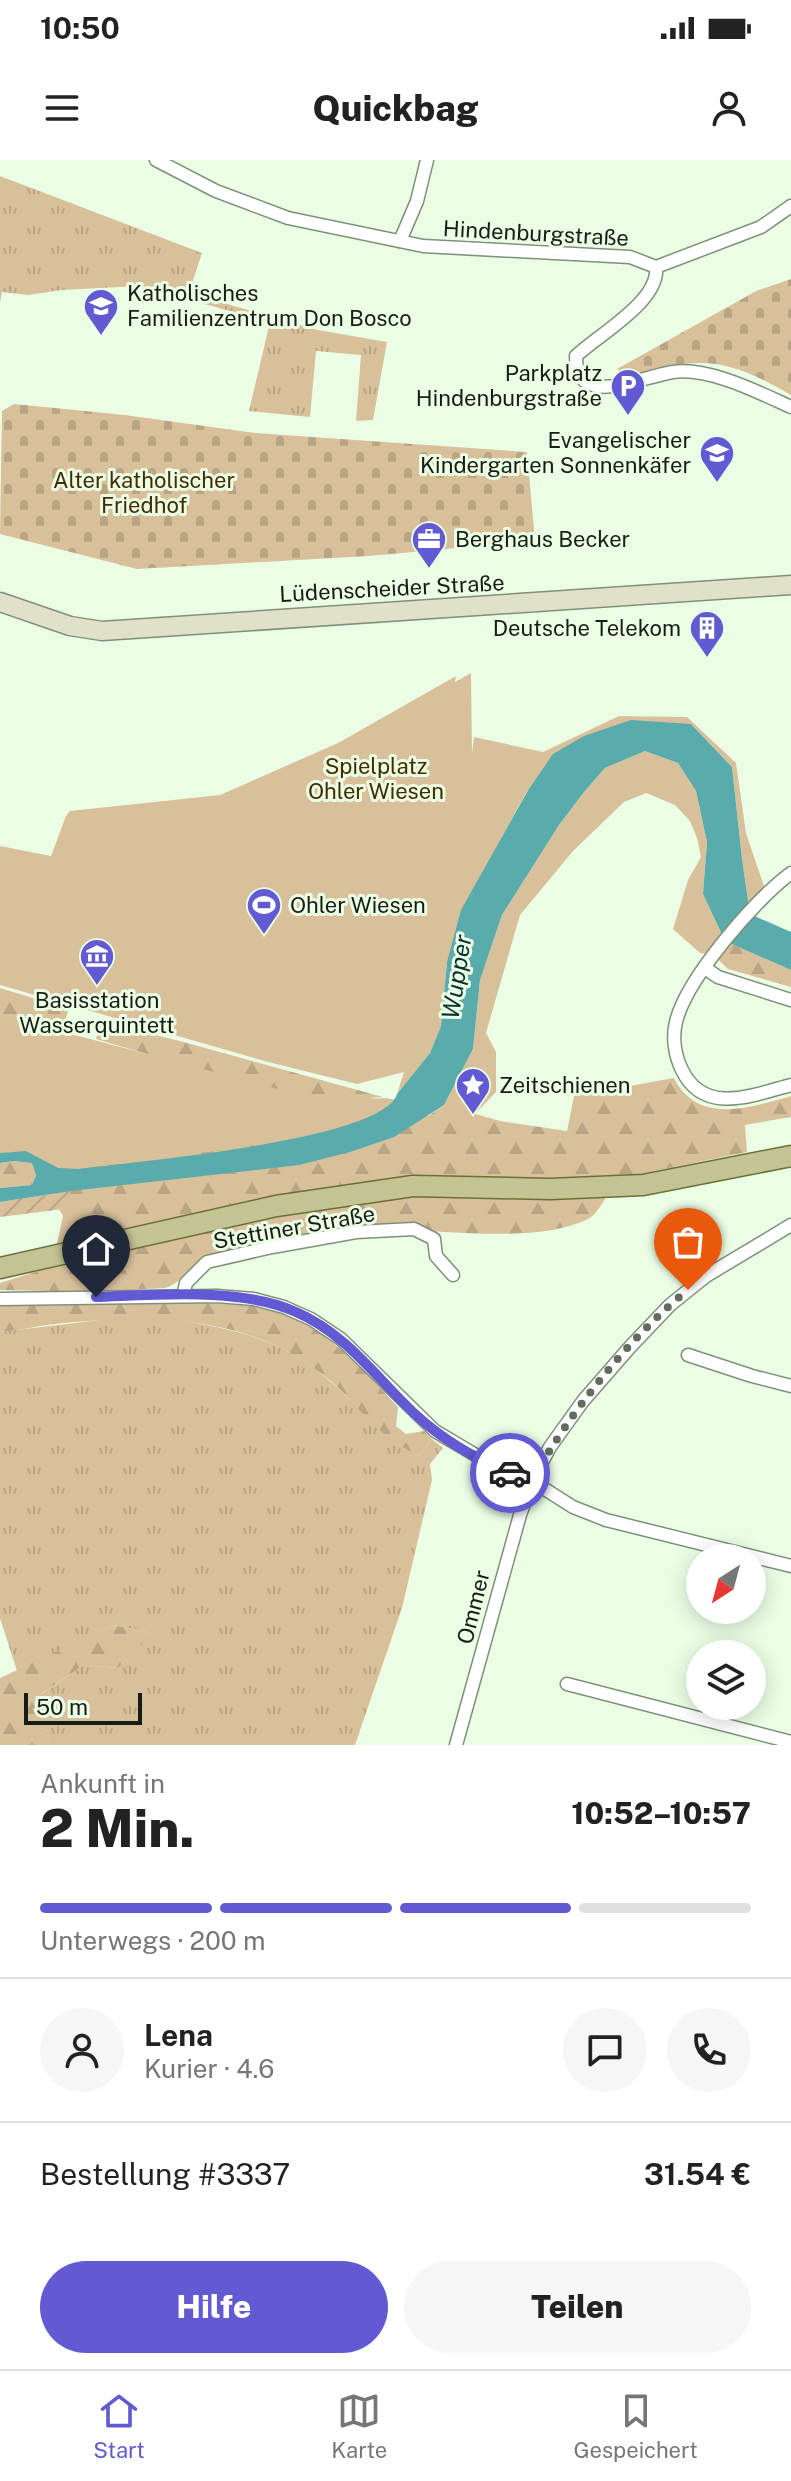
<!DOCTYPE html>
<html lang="de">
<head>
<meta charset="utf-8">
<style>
	:root { --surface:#fff; --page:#f6f6f6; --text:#222; --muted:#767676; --line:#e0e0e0; --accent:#615ad2 }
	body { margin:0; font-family:"Public Sans",sans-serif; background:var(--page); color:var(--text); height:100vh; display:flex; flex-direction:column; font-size:30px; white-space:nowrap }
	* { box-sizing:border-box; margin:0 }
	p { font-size:26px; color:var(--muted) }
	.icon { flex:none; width:44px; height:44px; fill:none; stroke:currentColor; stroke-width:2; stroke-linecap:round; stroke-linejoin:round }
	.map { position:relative; height:1585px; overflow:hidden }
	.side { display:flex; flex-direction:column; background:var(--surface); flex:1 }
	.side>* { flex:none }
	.needle { width:52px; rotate:216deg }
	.fabs { position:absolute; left:686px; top:1384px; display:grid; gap:16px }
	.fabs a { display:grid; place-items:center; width:80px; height:80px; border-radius:50%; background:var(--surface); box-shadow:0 4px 20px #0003; font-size:40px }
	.scale { position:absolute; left:24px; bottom:20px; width:118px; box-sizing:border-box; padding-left:8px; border:4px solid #161d14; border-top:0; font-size:22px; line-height:28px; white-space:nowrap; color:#161d14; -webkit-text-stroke:6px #ebfee5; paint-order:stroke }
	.pin { position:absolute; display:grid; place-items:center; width:68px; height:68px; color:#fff; margin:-82px -34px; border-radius:50% 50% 50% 0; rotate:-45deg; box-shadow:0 0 8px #0007 }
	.pin .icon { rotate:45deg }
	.courier { position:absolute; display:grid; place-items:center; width:80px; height:80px; margin:-40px; border:6px solid #615ad2; border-radius:50%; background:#fff; color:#222; box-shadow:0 2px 10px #0007 }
	.overview em { font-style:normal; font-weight:800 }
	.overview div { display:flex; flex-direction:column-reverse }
	.overview { display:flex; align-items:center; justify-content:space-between; height:136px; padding:0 40px }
	h1 { font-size:52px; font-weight:800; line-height:60px }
	.bar { display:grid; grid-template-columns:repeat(4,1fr); gap:12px 8px; align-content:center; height:96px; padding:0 40px }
	.bar i { height:10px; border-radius:6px; background:var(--line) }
	.bar .active { background:var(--accent) }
	.bar p { grid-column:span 4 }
	.line { display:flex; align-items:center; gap:20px; padding:0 40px; border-top:2px solid var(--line) }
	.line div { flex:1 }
	.round { display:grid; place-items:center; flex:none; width:84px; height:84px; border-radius:42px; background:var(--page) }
	.cta { display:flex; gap:16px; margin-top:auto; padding:16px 40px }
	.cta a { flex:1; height:92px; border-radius:48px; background:var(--accent); color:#fff; font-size:32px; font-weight:800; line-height:92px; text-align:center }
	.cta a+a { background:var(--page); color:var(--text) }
	.status { display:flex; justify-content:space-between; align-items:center; height:56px; padding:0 40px; background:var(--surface); direction:ltr }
	.status svg { height:22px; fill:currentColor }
	header { display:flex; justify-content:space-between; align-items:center; height:104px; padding:0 40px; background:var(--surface); font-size:36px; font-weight:800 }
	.tab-bar { display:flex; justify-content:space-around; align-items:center; height:112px; border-top:2px solid var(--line); background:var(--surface); font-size:22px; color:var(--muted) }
	.tab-bar a { display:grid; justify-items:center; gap:4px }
	.tab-bar .active { color:var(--accent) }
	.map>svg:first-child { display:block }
	.grass { fill:url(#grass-tufts) }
	.forest { fill:url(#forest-firs) }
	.cemetery { fill:url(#cemetery-stones) }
	.park { fill:#d8c09a }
	.garden { fill:url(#garden-furrows) }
	.water { fill:#59acab }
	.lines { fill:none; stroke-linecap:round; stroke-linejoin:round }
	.street-casing { stroke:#7f907a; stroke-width:15 }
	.secondary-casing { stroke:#7f907a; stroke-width:21 }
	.primary-casing { stroke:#6c6f38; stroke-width:23 }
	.street { stroke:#fff; stroke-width:12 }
	.secondary { stroke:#e1e1c9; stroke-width:18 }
	.primary { stroke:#c3c393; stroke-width:20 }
	.done { stroke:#616c5d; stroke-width:8; stroke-dasharray:0 14.4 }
	.route { stroke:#615ad2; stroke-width:10 }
	.labels { text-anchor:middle; stroke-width:6; stroke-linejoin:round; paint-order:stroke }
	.street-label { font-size:22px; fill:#161d14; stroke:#ebfee5 }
	.poi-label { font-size:22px; fill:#161d14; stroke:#ebfee5; text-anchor:start }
	.park-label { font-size:22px; fill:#422c00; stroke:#ebfee5 }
	.water-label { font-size:24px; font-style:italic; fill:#083232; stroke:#ebfee5 }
</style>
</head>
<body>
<div class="status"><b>10:50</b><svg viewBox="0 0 49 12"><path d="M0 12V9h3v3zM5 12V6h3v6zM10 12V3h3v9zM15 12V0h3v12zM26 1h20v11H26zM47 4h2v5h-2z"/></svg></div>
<header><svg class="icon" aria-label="menu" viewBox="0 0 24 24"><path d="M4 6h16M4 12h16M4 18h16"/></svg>Quickbag<svg class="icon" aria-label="person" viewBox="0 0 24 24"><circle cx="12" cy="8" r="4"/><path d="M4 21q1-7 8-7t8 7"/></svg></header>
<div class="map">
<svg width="791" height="1585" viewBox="0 0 791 1585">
	<defs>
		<pattern id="grass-tufts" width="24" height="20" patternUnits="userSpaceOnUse" patternTransform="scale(2)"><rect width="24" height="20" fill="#d8c09a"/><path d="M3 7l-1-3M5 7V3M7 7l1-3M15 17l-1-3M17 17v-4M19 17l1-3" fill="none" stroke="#b9a584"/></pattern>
		<pattern id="forest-firs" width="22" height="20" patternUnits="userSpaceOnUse" patternTransform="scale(2)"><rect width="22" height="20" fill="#d8c09a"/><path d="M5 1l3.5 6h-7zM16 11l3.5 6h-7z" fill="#b9a584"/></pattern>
		<pattern id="cemetery-stones" width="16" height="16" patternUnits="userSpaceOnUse" patternTransform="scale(2)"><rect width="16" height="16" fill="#d8c09a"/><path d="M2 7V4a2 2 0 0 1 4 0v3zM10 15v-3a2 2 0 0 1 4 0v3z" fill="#b9a584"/></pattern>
		<pattern id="garden-furrows" width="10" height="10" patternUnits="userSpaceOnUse" patternTransform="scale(2)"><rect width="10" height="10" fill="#d8c09a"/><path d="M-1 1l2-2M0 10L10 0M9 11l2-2" fill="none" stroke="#b9a584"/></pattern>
	</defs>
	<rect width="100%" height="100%" fill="#ebfee5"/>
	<g class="grass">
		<polygon points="0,16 202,93 189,133 318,170 387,182 373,260 356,261 361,195 316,191 310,257 249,251 270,162 139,126 62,130 28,135 2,132 0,143"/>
		<path d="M156,1158C216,1164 278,1176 324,1216C358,1245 378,1273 419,1296L432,1279L443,1288L430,1304L432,1320L402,1448L355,1585H50L40,1535L84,1505L118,1508L152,1473L113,1465L17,1511L0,1458V1172L108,1159Z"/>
	</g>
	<g class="forest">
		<polygon points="725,781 791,810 791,827 728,809 713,795"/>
		<polygon points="0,828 69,849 61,872 0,856"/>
		<path d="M101,862L180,881L383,937L370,938L428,956L444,945L500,961L567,971L574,936L674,918C698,966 751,947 791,936V957L745,965L747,992L616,1019C609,1030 600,1053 588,1059C527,1088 426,1064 357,1072C307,1077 256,1092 207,1102C190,1108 181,1123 165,1128L91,1132L0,1130V1123L61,1104L57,1083L63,1056L34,1006L36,1015L32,1025L0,1028V1003L14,1001L32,1003L81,969L150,895L96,879Z"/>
		<path d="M197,1143C215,1144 234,1143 253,1146C316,1156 357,1202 398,1247L396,1266L406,1274L424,1271L432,1279L419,1296C411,1291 401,1287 393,1281C367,1262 348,1234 322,1214C245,1153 147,1155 54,1164C36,1166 18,1171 0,1172V1146Z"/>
		<polygon points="113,1465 153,1473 118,1508 84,1505 41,1534 50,1585 0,1585 0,1518"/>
	</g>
	<g class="cemetery">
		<path d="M791,119V235C723,196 700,196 626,217L617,209L756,131Z"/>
		<polygon points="14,244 125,255 255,273 527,292 535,381 369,396 137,409 0,374 2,251"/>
	</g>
	<g class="park">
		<polygon points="471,513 472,593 474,577 543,592 619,556 687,557 736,603 746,673 767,735 750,754 742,699 732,607 691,564 527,631 501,679 447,802 441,866 430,893 397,934 404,912 357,924 268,902 0,825 0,686 51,696 66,656 70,651 220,635 338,583 456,516 455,522"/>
		<polygon points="645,591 678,603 696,631 707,682 703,734 725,781 713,795 700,793 673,769 688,720 701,697 697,678 690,661 675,645 646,633 624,642 573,691 520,755 486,873 496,892 496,932 473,956 444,945 473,889 480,820 502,755 559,665 584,632 605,608"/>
		<polygon points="0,855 324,941 386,938 396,940 370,959 321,973 238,988 78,1009 58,1008 26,992 0,993"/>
	</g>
	<polygon class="garden" points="71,1031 64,1049 0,1057 0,1042"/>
	<path class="water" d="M631,560L691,564L732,607L742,699L750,754L791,772V810L725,781L703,734L707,682L696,631L678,603L645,591L605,608L584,632L559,665L502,755L480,820L473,889L444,945L394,977L350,992L299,1005L71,1031L0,1042V1028L32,1025L36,1015L32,1003L14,1001L0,1003V993L26,991L58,1008L78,1009C129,1002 383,981 397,934L430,893L441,866L447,802L461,750L527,632L553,594L584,576Z"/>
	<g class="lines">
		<g class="street-casing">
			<g id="street">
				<polyline points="156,0 216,31 288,58 423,86 630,97 656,107"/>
				<polyline points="400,81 417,41 427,0"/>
				<path d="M656,107C660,141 599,174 576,196C576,210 579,221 593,225C612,232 652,215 673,212C709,207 758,232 791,247"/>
				<polyline points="656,107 761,67 791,46"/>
				<path d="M791,713C755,740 686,819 676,862C672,878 675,896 682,910C704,956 753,935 791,925"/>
				<polyline points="705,808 718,817 791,840"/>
				<polyline points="183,1136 186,1123 207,1102 272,1087 356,1072 414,1069 434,1079 436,1096 453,1115"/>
				<polyline points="0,1139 217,1136 254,1139 284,1147 311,1159 341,1179 435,1271 499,1309 532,1321 573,1347 606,1360 791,1406"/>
				<polyline points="688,1195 752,1216 791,1226"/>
				<polyline points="567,1524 791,1582"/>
				<polyline points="456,1585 520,1355 532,1321 550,1287 583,1241 630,1187 670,1145 706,1116 791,1065"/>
			</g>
		</g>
		<g class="secondary-casing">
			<polyline id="secondary" points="0,442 70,466 102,471 791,425"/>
		</g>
		<g class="primary-casing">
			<polyline id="primary" points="0,1108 276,1046 365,1033 413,1026 550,1029 643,1025 791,996"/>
		</g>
		<use href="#street" class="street"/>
		<use href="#secondary" class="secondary"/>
		<use href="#primary" class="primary"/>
	</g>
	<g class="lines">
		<path class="done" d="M510,1313L532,1321C567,1256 630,1176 688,1130"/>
		<path class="route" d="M96,1137C155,1135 241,1127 296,1152C347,1174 377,1219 416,1255C443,1280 476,1299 510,1313"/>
	</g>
	<defs>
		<g id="school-pin" transform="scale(1.8)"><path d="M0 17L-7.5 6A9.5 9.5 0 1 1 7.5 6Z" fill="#615ad2" stroke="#ebfee5"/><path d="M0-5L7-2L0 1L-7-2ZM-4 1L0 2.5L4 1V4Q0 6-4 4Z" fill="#fff"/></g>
		<g id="parking-pin" transform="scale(1.8)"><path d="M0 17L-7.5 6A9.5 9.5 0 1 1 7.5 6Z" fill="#615ad2" stroke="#ebfee5"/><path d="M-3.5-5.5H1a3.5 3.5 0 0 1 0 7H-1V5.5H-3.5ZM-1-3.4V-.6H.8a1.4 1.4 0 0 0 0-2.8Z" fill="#fff"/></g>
		<g id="office-pin" transform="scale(1.8)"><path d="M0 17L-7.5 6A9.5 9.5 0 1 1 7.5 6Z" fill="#615ad2" stroke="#ebfee5"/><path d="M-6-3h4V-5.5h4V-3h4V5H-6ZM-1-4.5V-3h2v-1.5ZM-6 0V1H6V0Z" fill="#fff"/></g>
		<g id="building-pin" transform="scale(1.8)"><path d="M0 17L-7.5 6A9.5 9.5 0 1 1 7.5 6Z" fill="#615ad2" stroke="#ebfee5"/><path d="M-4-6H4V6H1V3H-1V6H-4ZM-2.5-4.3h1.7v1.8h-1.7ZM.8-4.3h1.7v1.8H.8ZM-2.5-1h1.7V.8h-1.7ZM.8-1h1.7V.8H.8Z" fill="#fff"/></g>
		<g id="stadium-pin" transform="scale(1.8)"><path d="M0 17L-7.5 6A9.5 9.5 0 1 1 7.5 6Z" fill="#615ad2" stroke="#ebfee5"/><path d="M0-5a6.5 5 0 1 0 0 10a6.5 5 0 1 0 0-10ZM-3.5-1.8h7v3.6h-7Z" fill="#fff"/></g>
		<g id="museum-pin" transform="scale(1.8)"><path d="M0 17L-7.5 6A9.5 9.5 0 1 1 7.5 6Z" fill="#615ad2" stroke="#ebfee5"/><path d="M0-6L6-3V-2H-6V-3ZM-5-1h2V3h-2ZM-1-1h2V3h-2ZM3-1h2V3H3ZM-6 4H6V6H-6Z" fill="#fff"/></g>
		<g id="sight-pin" transform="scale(1.8)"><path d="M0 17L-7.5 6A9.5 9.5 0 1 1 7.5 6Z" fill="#615ad2" stroke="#ebfee5"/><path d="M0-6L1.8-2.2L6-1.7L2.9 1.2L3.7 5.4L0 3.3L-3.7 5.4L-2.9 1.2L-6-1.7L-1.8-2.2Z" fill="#fff"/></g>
	</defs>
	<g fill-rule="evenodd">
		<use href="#school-pin" x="101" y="146"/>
		<use href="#parking-pin" x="628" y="226"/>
		<use href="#school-pin" x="717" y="293"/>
		<use href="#office-pin" x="429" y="379"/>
		<use href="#building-pin" x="707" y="468"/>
		<use href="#stadium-pin" x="264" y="745"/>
		<use href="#museum-pin" x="97" y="796"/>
		<use href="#sight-pin" x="473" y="925"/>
	</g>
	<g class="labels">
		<g class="street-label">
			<text transform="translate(536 73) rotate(3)" y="8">Hindenburgstraße</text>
			<text transform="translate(392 428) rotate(-3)" y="8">Lüdenscheider Straße</text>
			<text transform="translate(294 1067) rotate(-10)" y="8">Stettiner Straße</text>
			<text transform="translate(473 1447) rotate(-76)" y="8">Ommer</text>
		</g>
		<g class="poi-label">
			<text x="127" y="141">Katholisches<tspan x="127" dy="25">Familienzentrum Don Bosco</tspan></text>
			<text x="602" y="221" text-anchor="end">Parkplatz<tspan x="602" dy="25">Hindenburgstraße</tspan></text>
			<text x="691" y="288" text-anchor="end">Evangelischer<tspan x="691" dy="25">Kindergarten Sonnenkäfer</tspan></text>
			<text x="455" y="387">Berghaus Becker</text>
			<text x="681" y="476" text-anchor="end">Deutsche Telekom</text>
			<text x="290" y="753">Ohler Wiesen</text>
			<text x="97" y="848" text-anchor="middle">Basisstation<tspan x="97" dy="25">Wasserquintett</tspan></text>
			<text x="499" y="933">Zeitschienen</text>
		</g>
		<g class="park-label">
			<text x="144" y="328">Alter katholischer<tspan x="144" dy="25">Friedhof</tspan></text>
			<text x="376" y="614">Spielplatz<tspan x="376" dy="25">Ohler Wiesen</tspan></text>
		</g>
		<g class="water-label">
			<text transform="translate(457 817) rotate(-81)" y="8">Wupper</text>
		</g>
	</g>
</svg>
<div class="fabs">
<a><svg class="needle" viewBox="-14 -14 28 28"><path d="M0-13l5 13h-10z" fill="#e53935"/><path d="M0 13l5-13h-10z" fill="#767676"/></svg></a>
<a><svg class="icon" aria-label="layers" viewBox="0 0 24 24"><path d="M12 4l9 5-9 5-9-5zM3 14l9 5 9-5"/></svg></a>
</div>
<div class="scale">50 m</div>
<div class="pin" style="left:688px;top:1130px;background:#ea580c"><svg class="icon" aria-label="bag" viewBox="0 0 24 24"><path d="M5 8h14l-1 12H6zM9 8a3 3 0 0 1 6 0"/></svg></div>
<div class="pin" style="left:96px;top:1137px;background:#1f2937"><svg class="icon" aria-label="home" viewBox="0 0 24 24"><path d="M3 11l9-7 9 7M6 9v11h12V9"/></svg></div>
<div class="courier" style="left:510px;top:1313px"><svg class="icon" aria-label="car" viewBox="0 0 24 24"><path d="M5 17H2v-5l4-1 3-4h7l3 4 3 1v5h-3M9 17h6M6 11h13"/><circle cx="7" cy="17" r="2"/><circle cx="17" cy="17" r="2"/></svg></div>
</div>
<section class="side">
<div class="overview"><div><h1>2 Min.</h1><p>Ankunft in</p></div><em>10:52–10:57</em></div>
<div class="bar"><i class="active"></i><i class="active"></i><i class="active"></i><i></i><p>Unterwegs · 200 m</p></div>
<div class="line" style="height:144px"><a class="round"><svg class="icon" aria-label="person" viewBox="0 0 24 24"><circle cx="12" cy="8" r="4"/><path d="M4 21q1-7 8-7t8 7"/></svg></a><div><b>Lena</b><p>Kurier · 4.6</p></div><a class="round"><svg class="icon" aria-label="chat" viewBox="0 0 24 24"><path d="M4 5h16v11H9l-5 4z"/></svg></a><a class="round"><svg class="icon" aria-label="phone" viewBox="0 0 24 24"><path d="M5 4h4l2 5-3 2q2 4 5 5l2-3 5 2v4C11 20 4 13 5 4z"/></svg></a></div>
<div class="line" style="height:104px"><div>Bestellung #3337</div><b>31.54 €</b></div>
<div class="cta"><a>Hilfe</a><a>Teilen</a></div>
</section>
<nav class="tab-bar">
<a class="active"><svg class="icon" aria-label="home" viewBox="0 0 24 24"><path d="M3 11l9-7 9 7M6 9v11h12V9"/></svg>Start</a>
<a><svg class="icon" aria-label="map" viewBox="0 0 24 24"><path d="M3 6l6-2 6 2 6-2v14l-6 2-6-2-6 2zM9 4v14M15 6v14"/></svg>Karte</a>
<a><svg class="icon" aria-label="saved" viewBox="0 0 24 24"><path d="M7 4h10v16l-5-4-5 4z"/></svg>Gespeichert</a>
</nav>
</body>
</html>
